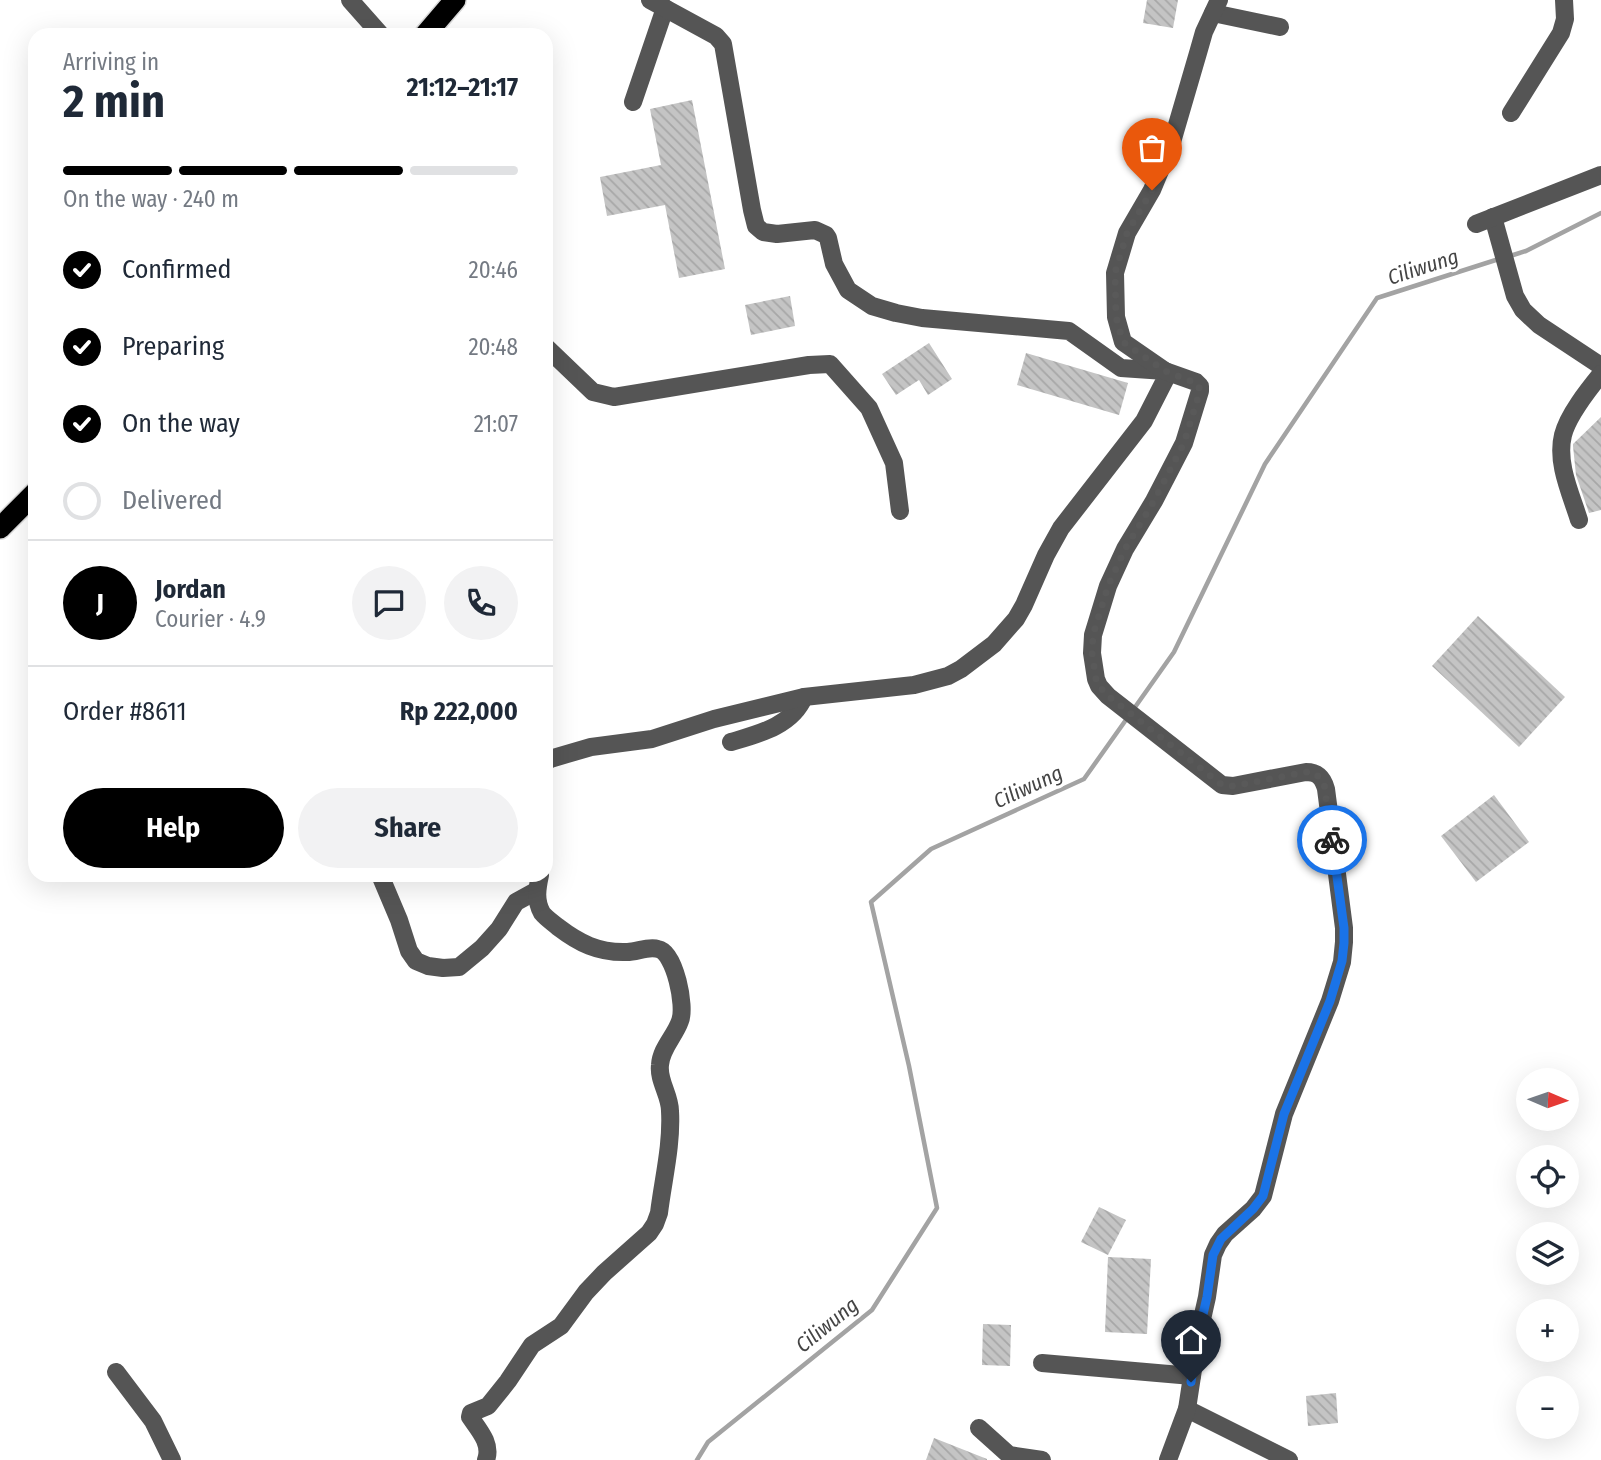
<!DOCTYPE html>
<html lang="en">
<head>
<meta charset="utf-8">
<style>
	:root { --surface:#fff; --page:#f2f2f3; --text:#1f2937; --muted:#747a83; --line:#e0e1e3; --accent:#000 }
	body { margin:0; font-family:"Fira Sans Condensed",sans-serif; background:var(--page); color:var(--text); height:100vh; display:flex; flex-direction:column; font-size:26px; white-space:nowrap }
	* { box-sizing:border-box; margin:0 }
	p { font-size:23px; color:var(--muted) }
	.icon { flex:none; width:38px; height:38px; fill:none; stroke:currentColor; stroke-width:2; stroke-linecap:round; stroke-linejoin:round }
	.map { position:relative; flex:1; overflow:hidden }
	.details { position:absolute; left:28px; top:28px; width:525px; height:854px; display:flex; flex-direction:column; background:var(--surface); border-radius:21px; box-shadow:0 7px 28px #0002 }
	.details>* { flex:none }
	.needle { width:46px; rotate:92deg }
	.controls { position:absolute; left:1516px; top:1068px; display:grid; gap:14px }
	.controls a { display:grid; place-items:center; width:63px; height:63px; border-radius:50%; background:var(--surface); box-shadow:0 7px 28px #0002; font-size:35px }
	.pin { position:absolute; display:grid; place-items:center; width:60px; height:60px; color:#fff; margin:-72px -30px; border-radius:50% 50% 50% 0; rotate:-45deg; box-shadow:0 0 7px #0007 }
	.pin .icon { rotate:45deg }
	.courier { position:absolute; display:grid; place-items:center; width:70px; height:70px; margin:-35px; border:5px solid #1a73e8; border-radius:50%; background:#fff; color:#222; box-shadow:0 2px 9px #0007 }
	.summary em { font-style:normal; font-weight:700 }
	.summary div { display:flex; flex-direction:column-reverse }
	.summary { display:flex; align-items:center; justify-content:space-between; height:119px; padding:0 35px }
	h1 { font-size:46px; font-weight:700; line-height:52px }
	.bar { display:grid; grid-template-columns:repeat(4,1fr); gap:10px 7px; align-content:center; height:84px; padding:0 35px }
	.bar i { height:9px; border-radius:5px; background:var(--line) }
	.bar .selected { background:var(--accent) }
	.bar p { grid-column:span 4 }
	.line { display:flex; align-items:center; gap:18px; padding:0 35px; border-top:2px solid var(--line) }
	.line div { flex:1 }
	.round { display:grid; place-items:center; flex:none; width:74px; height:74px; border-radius:37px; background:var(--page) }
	ol { padding:0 35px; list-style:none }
	li { display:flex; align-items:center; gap:21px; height:77px }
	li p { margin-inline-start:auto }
	li .icon { padding:7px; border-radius:50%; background:var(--accent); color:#fff; stroke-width:4 }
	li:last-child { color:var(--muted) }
	li i { width:38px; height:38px; border:4px solid var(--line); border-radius:50% }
	.cta { display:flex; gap:14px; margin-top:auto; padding:14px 35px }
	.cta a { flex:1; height:80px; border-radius:42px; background:var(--accent); color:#fff; font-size:28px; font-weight:700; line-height:80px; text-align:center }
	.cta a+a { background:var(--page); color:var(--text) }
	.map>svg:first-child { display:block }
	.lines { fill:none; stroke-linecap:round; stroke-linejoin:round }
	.stream { stroke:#a3a3a3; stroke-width:4.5 }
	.building { fill:url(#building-back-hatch) }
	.highway-casing { stroke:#dbdbdb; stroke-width:24 }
	.minor { stroke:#555; stroke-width:18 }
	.highway { stroke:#000; stroke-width:21 }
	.done { stroke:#595959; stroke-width:7; stroke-dasharray:0 12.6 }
	.route { stroke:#1a73e8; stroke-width:9 }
	.labels { text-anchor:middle; stroke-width:6; stroke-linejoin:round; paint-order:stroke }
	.water-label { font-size:21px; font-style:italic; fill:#444; stroke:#fff }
</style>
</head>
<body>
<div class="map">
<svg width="1601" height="1460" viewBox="0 0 1601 1460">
	<defs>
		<pattern id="building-back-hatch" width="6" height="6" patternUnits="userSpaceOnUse" patternTransform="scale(1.75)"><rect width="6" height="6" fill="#c4c4c4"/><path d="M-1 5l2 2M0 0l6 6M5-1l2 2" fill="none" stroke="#a7a7a7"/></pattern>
	</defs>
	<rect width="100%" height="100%" fill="#fff"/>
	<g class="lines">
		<g class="stream">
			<polyline points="1510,256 1526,251 1601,213"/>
			<polyline points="1133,710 1174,652 1265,464 1377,298 1502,258"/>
			<polyline points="697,1460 708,1442 872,1310 937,1208 909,1066 871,902 931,849 1084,779 1128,717"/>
		</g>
	</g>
	<g class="building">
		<polygon points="1147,0 1178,0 1173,28 1143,23"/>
		<polygon points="692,100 725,269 679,278 665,205 607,216 600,177 661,165 650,109"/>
		<polygon points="790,296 795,326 751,335 745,305"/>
		<polygon points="929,343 952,379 928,395 919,380 896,395 882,374"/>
		<polygon points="1026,353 1128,383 1119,415 1017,385"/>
		<polygon points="1601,417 1601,510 1589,513 1576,475 1573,446 1573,444"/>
		<polygon points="1478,616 1565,697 1519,747 1432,666"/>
		<polygon points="1494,795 1529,842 1476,882 1441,836"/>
		<polygon points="1099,1207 1126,1220 1108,1255 1081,1242"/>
		<polygon points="1108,1257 1151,1259 1147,1334 1105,1332"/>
		<polygon points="983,1324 1011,1325 1010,1366 982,1365"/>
		<polygon points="1336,1393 1338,1423 1308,1426 1306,1396"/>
		<polygon points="934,1438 987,1459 987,1460 926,1460"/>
	</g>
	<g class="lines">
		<g class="highway-casing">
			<g id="highway">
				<polyline points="425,35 455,0"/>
				<polyline points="0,528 35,493"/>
			</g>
		</g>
		<g class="minor">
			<polyline points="350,0 381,35"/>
			<polyline points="1213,13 1280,27"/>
			<polyline points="633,102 665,8"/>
			<polyline points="1511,113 1561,33 1565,19 1564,0"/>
			<polyline points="1493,217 1515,296 1523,310 1539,325 1601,366"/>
			<polyline points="1476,224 1601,175"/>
			<polyline points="546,347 593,392 614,397 809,365 830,364 869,408 894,463 900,511"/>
			<path d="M1579,520C1571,494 1556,463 1563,435C1568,415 1588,390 1601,374"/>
			<path d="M731,742C758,734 792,726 804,697"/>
			<polyline points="546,762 550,759 591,747 652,739 714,719 804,697 914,685 948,676 961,669 994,644 1016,619 1024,605 1046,555 1061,528 1144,421 1167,376 1165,371 1121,368 1069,331 922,318 896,313 872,306 848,290 834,264 828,238 826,235 815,230 777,234 763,232 756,226 752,210 723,44 716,36 650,0"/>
			<polyline points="380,875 399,920 409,951 416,961 428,966 443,968 459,967 482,948 499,929 516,902 536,891"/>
			<polyline points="1042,1363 1192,1376"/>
			<polyline points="116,1372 153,1421 172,1460"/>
			<polyline points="1187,1409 1289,1460"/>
			<polyline points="979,1428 1009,1455 1042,1460"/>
			<path d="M486,1460C492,1444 479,1430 470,1417L471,1413L488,1406L508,1381L532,1345L561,1326L586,1292L604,1273L649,1233L655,1224L659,1213C663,1180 672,1145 670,1111C670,1095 658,1081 660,1065C661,1048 675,1036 680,1021C686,1007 675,952 658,949C648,946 637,952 627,952C598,953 579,943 558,927C552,922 546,918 542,913C535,900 537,889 540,875"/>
			<path d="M1168,1460L1187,1409L1198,1337L1207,1297L1213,1255L1218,1244L1225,1234L1253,1209L1263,1196L1284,1114L1330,1001L1342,962L1344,942V928L1326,789C1323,778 1318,772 1306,772L1233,786L1222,785L1108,696L1099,686L1096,679L1092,653L1093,635L1108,586L1125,549L1154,501L1184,443L1200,391V386L1196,382L1165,371L1123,342L1116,317L1115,273L1127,233L1152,190L1172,142L1198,53L1204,32L1219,0"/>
		</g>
		<use href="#highway" class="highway"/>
	</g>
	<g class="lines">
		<polyline class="done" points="1152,190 1127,233 1115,273 1116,317 1123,342 1165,371 1198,384 1200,391 1184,443 1154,501 1125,549 1108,586 1093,635 1092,653 1096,679 1099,686 1108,696 1222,785 1233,786 1306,772 1315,773 1324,783 1332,840"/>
		<polyline class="route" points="1191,1382 1198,1336 1207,1297 1213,1255 1221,1239 1253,1209 1263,1196 1284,1114 1330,1001 1342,961 1344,943 1344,928 1332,840"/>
	</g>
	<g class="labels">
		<g class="water-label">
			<text transform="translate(1423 267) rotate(-18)" y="7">Ciliwung</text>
			<text transform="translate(1028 787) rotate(-25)" y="7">Ciliwung</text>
			<text transform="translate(827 1325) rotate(-39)" y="7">Ciliwung</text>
		</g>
	</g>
</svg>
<div class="controls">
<a><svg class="needle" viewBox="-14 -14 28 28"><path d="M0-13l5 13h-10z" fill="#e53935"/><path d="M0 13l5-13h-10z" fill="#747a83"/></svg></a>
<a><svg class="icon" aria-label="locate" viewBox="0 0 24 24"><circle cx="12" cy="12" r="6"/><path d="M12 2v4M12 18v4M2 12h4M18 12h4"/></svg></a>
<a><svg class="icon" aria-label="layers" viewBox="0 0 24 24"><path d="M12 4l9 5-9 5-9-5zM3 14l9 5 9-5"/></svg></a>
<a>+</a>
<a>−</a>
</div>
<div class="pin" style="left:1152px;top:190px;background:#ea580c"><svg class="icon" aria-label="bag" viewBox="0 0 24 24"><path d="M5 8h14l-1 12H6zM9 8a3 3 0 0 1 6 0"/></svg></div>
<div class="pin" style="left:1191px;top:1382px;background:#1f2937"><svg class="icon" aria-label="home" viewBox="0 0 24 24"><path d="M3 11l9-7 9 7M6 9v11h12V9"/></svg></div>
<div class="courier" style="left:1332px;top:840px"><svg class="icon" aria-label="bike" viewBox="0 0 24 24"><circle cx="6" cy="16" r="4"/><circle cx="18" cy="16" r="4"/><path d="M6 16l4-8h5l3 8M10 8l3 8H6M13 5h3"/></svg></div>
<section class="details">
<div class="summary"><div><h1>2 min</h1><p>Arriving in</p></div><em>21:12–21:17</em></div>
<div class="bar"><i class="selected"></i><i class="selected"></i><i class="selected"></i><i></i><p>On the way · 240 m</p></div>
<ol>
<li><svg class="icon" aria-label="check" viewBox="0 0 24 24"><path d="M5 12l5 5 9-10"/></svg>Confirmed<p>20:46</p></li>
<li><svg class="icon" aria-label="check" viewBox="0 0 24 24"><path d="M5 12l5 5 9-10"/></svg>Preparing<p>20:48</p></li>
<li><svg class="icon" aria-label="check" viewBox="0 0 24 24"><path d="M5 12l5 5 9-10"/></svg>On the way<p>21:07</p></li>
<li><i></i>Delivered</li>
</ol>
<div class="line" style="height:126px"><b class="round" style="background:var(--accent);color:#fff">J</b><div><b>Jordan</b><p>Courier · 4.9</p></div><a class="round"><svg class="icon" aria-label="chat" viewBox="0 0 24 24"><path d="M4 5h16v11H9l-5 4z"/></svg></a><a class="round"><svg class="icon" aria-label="phone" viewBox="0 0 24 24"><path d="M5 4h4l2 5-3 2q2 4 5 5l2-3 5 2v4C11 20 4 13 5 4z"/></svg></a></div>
<div class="line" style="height:91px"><div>Order #8611</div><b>Rp 222,000</b></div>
<div class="cta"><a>Help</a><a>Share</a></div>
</section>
</div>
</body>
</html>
